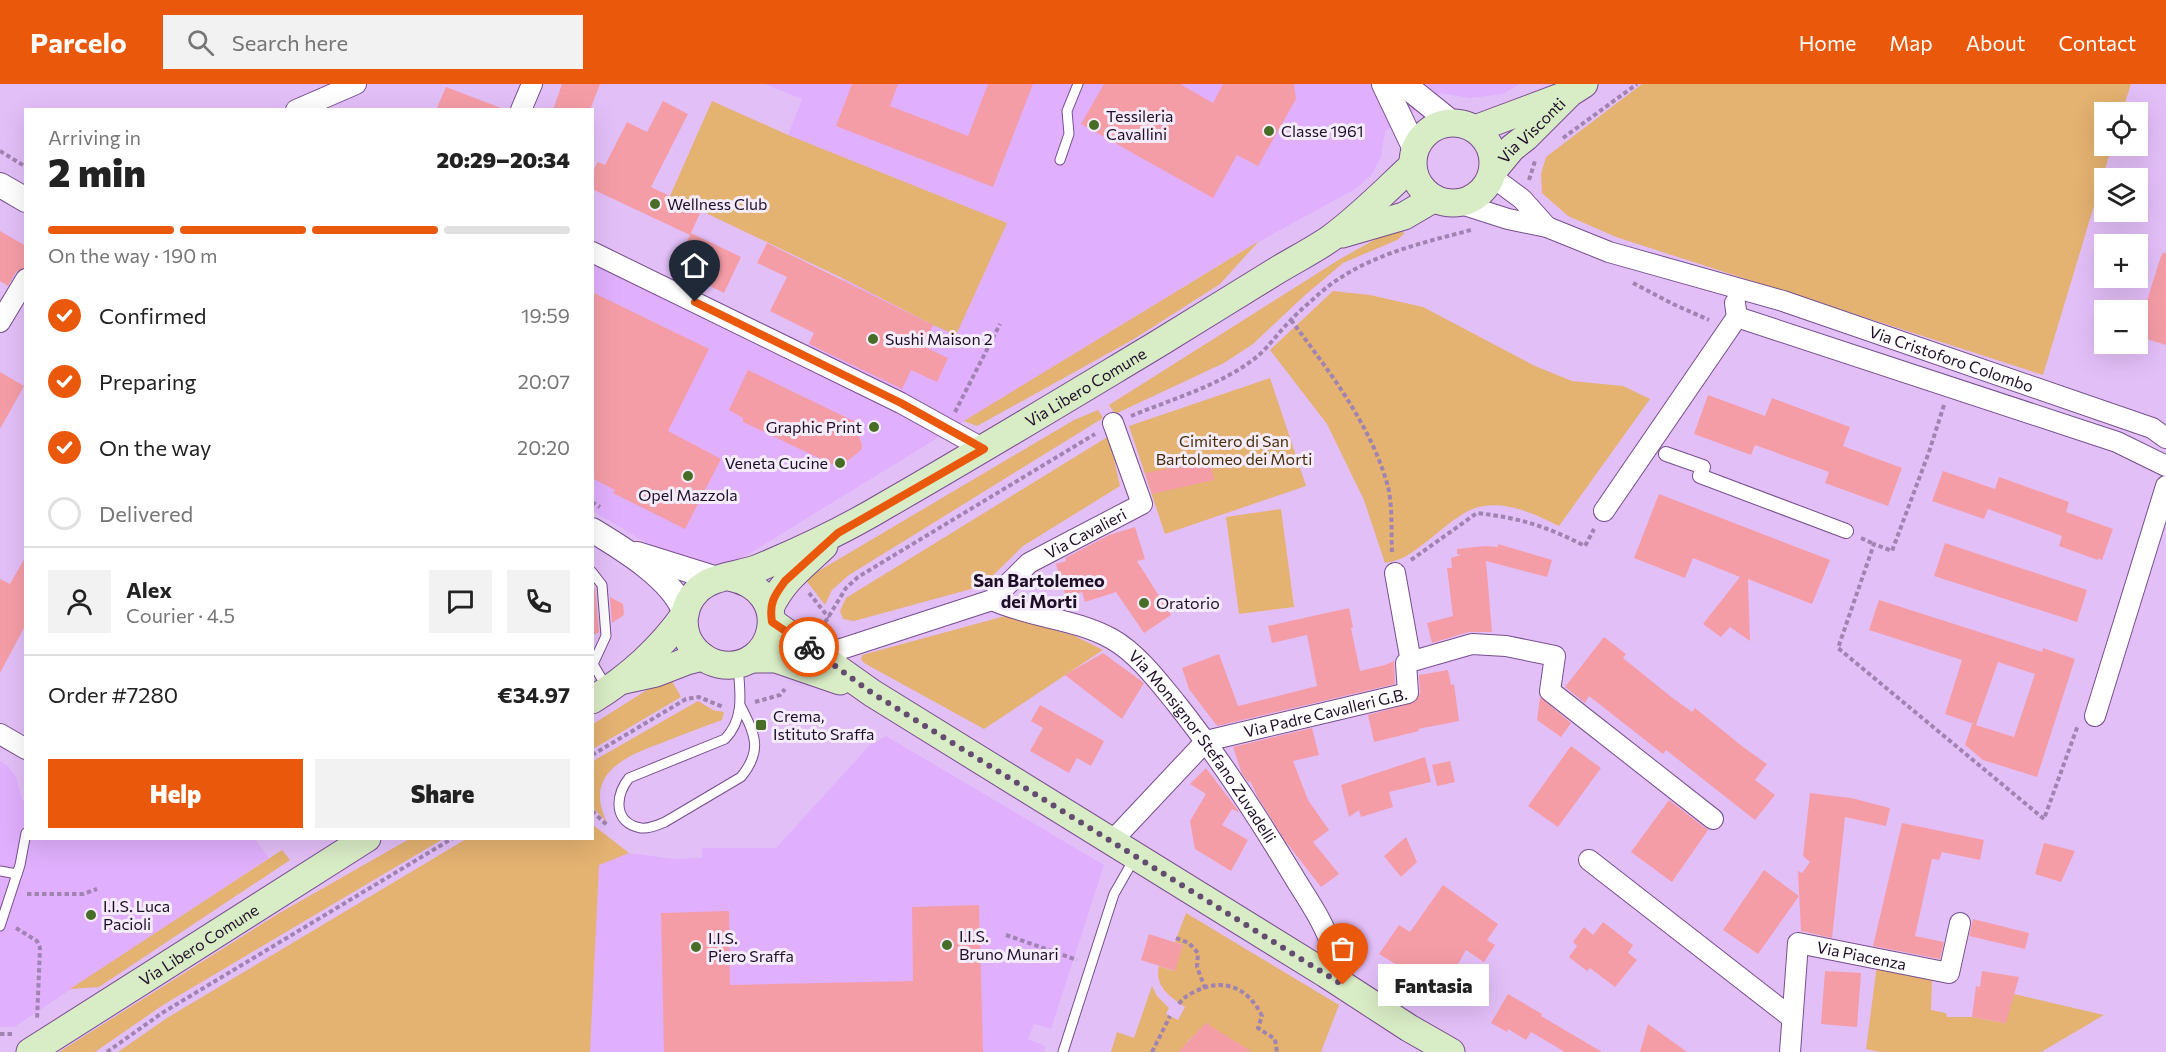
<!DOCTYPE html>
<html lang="en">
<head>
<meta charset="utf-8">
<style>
	:root { --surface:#fff; --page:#f2f2f2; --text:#222; --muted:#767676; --line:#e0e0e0; --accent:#ea580c }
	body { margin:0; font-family:Commissioner,sans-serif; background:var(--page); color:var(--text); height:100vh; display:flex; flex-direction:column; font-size:22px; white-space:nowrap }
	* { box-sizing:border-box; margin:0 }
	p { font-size:20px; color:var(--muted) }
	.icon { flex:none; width:33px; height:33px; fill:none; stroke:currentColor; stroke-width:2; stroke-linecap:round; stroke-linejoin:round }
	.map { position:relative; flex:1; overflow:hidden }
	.sheet { position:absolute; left:24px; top:24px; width:570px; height:732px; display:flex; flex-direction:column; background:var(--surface); border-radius:0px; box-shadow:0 6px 24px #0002 }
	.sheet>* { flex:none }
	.buttons { position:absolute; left:2094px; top:18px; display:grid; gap:12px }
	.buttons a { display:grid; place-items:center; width:54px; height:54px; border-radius:0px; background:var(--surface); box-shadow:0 6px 24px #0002; font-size:30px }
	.pin { position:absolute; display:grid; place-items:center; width:51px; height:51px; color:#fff; margin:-62px -26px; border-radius:50% 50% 50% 0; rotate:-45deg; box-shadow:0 0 6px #0007 }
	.pin .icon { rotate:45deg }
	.courier { position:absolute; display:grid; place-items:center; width:60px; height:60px; margin:-30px; border:4px solid #ea580c; border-radius:50%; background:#fff; color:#222; box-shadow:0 2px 8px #0007 }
	.bubble { position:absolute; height:42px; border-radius:0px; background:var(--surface); box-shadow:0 6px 24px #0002; font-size:20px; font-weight:800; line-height:42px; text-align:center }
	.overview em { font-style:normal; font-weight:800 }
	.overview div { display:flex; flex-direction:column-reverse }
	.overview { display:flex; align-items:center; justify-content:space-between; height:102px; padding:0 24px }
	h1 { font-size:39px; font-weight:800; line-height:45px }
	.bar { display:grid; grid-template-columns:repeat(4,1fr); gap:9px 6px; align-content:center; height:72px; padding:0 24px }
	.bar i { height:8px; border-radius:4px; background:var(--line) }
	.bar .current { background:var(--accent) }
	.bar p { grid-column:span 4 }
	.line { display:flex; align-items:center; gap:15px; padding:0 24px; border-top:2px solid var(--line) }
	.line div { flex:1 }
	.round { display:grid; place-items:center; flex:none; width:63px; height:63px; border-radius:0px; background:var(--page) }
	ol { padding:0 24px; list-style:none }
	li { display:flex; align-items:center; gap:18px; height:66px }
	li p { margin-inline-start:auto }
	li .icon { padding:6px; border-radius:50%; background:var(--accent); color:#fff; stroke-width:4 }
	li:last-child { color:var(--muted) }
	li i { width:33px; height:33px; border:3px solid var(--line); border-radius:50% }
	.action { display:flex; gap:12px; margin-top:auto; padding:12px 24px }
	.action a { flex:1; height:69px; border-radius:0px; background:var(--accent); color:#fff; font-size:24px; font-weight:800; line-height:69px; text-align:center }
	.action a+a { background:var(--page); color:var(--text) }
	header { display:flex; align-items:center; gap:36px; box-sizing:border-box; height:84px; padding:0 30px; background:var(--accent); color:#fff }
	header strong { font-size:28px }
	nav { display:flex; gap:33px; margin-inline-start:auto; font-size:21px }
	.search { width:420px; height:54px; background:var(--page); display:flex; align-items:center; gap:15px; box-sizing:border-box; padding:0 21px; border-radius:0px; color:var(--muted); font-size:22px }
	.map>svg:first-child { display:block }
	.built { fill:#e0affd }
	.green { fill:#e4b271 }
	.building { fill:#f59da7; fill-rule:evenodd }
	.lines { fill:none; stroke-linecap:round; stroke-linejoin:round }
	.service-casing { stroke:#774e8e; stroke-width:11 }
	.pedestrian-casing { stroke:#774e8e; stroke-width:16 }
	.minor-casing { stroke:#774e8e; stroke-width:22 }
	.tertiary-casing { stroke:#774e8e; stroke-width:26 }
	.secondary-casing { stroke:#774e8e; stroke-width:29 }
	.path { stroke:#a083b1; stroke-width:4; stroke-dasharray:4.5 3; stroke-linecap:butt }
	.service { stroke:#fff; stroke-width:9 }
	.pedestrian { stroke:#fff; stroke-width:14 }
	.minor { stroke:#fff; stroke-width:20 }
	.tertiary { stroke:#fff; stroke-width:24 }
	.secondary { stroke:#d8ecc5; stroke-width:27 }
	.done { stroke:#644c71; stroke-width:6; stroke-dasharray:0 10.8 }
	.route { stroke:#ea580c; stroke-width:8 }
	.poi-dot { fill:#486d27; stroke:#f5ecfb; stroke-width:2 }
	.labels { text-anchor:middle; stroke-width:6; stroke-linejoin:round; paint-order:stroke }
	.poi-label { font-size:16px; fill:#1f0e28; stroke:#f5ecfb; text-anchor:start }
	.street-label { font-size:16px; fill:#1f0e28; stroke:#f5ecfb }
	.park-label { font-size:16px; fill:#472d04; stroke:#f5ecfb }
	.neighbourhood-label { font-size:18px; font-weight:bold; fill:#1f0e28; stroke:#f5ecfb }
</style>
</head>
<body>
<header>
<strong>Parcelo</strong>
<div class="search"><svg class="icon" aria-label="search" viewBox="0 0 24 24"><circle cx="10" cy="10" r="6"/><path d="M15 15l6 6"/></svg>Search here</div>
<nav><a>Home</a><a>Map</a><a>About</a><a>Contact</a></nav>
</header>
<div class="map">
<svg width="2166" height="968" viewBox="0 0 2166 968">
	<rect width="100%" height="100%" fill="#e3bff8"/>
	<g class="built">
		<polygon points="765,0 1520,0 1503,10 1470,14 1440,9 1385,47 1381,73 1372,90 1357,104 1240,168 734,479 698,482 679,478 593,427 592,186 598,177 800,276 842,194 933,241 1006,139 788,51 802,15"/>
		<polygon points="886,652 1104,781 1051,945 1034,940 1028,955 1045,962 1043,968 589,968 599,780 629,769 674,775 702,774 702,764 776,764 870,661"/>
		<polygon points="0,677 8,682 16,693 22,716 25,717 26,754 255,755 269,774 14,943 0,943"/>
	</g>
	<g class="green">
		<polygon points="1642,0 2131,0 2122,28 2104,28 2104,62 2112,62 2043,291 1616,153 1568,132 1542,109 1541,90 1546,73"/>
		<polygon points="712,17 788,51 1007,139 956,251 933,241 842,194 670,112"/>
		<polygon points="1401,141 1404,150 1397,156 1343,179 1304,212 1253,260 1224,279 1115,330 1109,321 1340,175"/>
		<polygon points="1259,157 1220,200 1134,255 977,342 964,337"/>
		<path d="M1333,207L1370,211L1423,223L1535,282L1572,297L1623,302L1650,315L1559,442C1532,428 1496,412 1466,428C1452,436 1439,448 1426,458C1411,469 1404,476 1385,479L1364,416L1327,340L1270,266Z"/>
		<polygon points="1270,294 1306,402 1165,450 1129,342"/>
		<polygon points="1098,326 1103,334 849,491 832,506 825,521 805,495 1074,336"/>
		<polygon points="1109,352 1120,402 1023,462 982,502 854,537 843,535 840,527 846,514"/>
		<polygon points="1281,425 1294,523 1239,530 1226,433"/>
		<polygon points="1005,532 1075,552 1103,566 984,645 864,579 861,575 862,571"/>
		<polygon points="669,592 681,613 593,665 593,640"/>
		<path d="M698,617L713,626L724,628L722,636C703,643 683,650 664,658C628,671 582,689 607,738L593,724V677Z"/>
		<polygon points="593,741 629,769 599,781 590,968 118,968 167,934 466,755 592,754"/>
		<polygon points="411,754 443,755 163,921 95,968 59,968 276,831"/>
		<polygon points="282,766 290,776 99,903 70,905"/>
		<path d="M1186,829L1339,921L1321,968H1252L1206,940L1188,957L1184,968H1111L1117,948L1134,954L1152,902L1157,912L1169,924L1166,930L1178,936L1185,923C1171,913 1154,903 1159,882L1174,887L1183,861L1175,858Z"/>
		<polygon points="1877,881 1932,892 1931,926 1946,929 1947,933 1972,933 2005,939 2014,910 2104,931 2041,968 1880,968 1866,965"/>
	</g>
	<g class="building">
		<polygon points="562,0 600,0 590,26 553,26"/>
		<polygon points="852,0 898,0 890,22 968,52 988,0 1033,0 993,103 836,42"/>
		<polygon points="1104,0 1180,0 1213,19 1223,0 1294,0 1296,15 1258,82 1237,71 1213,114 1081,40"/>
		<polygon points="446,3 501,24 501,26 436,26"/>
		<polygon points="663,17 688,30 651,103 701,127 691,149 741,173 724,209 674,184 690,151 592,105 592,88 598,78 605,81 627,38 647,48"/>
		<polygon points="0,147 26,162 26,183 16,188 8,202 0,197"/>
		<polygon points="767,159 933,241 923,262 948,274 937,298 911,286 902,305 809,260 814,249 770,227 787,193 757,179"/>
		<polygon points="2162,169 2166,169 2166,261 2138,252 2138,245"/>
		<polygon points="592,208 709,265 668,347 721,375 685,445 613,409 615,406 592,394"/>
		<polygon points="748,286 862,341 858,348 862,361 861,366 845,379 842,385 743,338 743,334 729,326"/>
		<polygon points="0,288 24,302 0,345"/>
		<polygon points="1708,311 1765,332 1772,314 1850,343 1843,362 1902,384 1888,422 1825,399 1829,388 1755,361 1751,371 1694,350"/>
		<polygon points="1210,376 1214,396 1152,410 1145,389"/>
		<polygon points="1943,387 1995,405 1999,393 2069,418 2066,428 2113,445 2102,476 2098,474 2098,476 2059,462 2062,452 1988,425 1984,435 1932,417"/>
		<polygon points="1659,410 1830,476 1812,520 1748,495 1750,557 1730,543 1721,553 1703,540 1740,493 1693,474 1685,494 1634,474"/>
		<polygon points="1135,443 1145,475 1137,477 1171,531 1144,549 1116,508 1085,518 1082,508 1066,513 1056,480 1066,477 1065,474 1109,451"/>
		<polygon points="1945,459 2087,506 2077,538 1934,492"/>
		<polygon points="1498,460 1552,476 1547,493 1486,477 1492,548 1469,548 1432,559 1427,539 1453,532 1447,484 1452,484 1451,474 1461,471 1457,470 1457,465 1485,462 1498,463"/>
		<polygon points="26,472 26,540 0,589 0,495 10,500"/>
		<polygon points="592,503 595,504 599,548 592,552"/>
		<polygon points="610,513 623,520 624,531 612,539"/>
		<path d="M1879,516L2042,568L2043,564L2075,575L2037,693L1983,676L1965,661L1972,640H1974L1945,630L1962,576L1869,546ZM1998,578L2035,590L2014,653L1976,641Z"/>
		<polygon points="1349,524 1353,543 1351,544 1360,587 1385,581 1394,577 1395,600 1217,642 1189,605 1182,584 1219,570 1238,622 1317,602 1307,551 1272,559 1268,542"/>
		<polygon points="1604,553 1626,570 1623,574 1670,612 1692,628 1695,624 1743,663 1767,680 1755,696 1775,711 1755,736 1666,666 1663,670 1589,612 1585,619 1565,603"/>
		<polygon points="1103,569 1144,599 1122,635 1065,591"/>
		<polygon points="1448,586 1451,601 1454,600 1459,637 1418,645 1419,647 1374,658 1368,631 1415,618 1420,609 1419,591"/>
		<polygon points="1540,613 1571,639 1561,653 1537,636"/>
		<polygon points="1040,621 1104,657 1091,682 1077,674 1069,689 1030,667 1043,644 1031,637"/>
		<polygon points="1312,644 1319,671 1293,677 1308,716 1329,746 1313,758 1339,790 1321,803 1286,758 1257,712 1250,696 1249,699 1242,690 1233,663"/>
		<polygon points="1571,662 1601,684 1558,743 1528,722"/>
		<polygon points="1425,673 1431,698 1389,708 1393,723 1361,733 1359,726 1349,733 1341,701"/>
		<polygon points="1450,677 1455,698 1437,702 1432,681"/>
		<polygon points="1206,684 1240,729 1232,725 1222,741 1248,756 1231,787 1195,765 1190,737 1206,710 1190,700"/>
		<polygon points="1810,709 1851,714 1890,724 1886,742 1845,733 1832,854 1801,847 1798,787 1802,789 1810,778 1803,772"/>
		<polygon points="1669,716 1708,746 1672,798 1631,768"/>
		<polygon points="1902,739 1984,756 1980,776 1942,768 1939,776 1932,775 1915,852 1944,858 1940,875 1873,862"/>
		<polygon points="1406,753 1417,778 1401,793 1384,772"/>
		<polygon points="2044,759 2075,767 2061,798 2035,790"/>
		<polygon points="1764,786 1799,812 1758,870 1723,846"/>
		<polygon points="1443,801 1498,840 1487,856 1495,861 1484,878 1466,866 1442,908 1379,870 1399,841 1410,848"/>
		<polygon points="979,821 983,968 664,968 661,829 729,827 730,901 913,897 912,823"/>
		<polygon points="1973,835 2029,849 2025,865 1969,852"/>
		<polygon points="1603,838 1633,861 1628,869 1637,876 1615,903 1590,884 1587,887 1569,873 1577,862 1573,858 1584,843 1593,851"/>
		<polygon points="1149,850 1183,861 1175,887 1141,876"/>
		<polygon points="1825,887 1861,889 1857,943 1821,940"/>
		<polygon points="1982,887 2019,893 2006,939 1972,933 1976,902 1980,903"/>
		<polygon points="1508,910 1542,930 1541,932 1602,968 1565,968 1531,948 1526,956 1508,945 1507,948 1491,939"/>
		<polygon points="1206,939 1252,968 1178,968"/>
		<polygon points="1648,940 1687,968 1640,968"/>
	</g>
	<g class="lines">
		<g class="service-casing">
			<g id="service">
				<polyline points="1060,76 1069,50 1067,27 1078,0"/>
				<polyline points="592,488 602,501 606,552 593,580 606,602"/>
				<path d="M738,582C740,608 745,634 725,655L629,694C615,712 613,739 641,744C649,745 658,741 665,738L741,693C764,665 754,649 740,621"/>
				<polyline points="0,787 17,790"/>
				<polyline points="0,842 20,781 26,749"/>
				<polyline points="1063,968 1114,810 1134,775"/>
			</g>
		</g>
		<g class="pedestrian-casing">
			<polyline id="pedestrian" points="1666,370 1703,383 1700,392 1846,447"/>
		</g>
		<g class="minor-casing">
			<g id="minor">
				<polyline points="296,26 356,0"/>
				<polyline points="521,26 532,0"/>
				<polyline points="1491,92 1522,115 1547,143"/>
				<path id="s1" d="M1458,119L1508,135L1547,143L1609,168L1783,217L2152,344L2166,354"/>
				<polyline points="592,168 901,319 984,365"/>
				<polyline points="1737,233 2117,358 2166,382"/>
				<polyline points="0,238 26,195"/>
				<polyline points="1604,427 1737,233 1735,219"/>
				<polyline points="1395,489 1411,578"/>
				<path id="s2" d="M992,516C1031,534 1074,534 1112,555C1137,569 1159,598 1176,619C1219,673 1256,730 1291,788C1305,812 1324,837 1332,864C1334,874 1330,882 1326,890"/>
				<path id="s3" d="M826,576L835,567L992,516L1029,479L1142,420L1113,339"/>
				<polyline points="2095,632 2166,402"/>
				<polyline points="0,650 26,665"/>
				<path id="s4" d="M1112,757L1206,657L1408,609L1406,579L1472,560L1506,562L1555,572L1550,607L1713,735"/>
				<polyline points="1589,776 1792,934"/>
				<path id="s5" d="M1790,968L1798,859L1949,889L1960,839"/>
			</g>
		</g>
		<g class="tertiary-casing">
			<g id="tertiary">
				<polyline points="1384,0 1415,65"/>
				<polyline points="1395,0 1411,6 1452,39"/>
				<polyline points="0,101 26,116"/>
				<path d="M592,446C622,464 675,496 685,530"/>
				<polyline points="637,470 717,495"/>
			</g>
		</g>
		<g class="secondary-casing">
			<g id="secondary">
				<circle cx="1453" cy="79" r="40"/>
				<polyline points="1475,45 1563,12"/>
				<path id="s6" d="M1493,87L1512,64L1526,53L1570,9L1584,0"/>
				<polyline points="1342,150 1404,132 1433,115"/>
				<path id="s7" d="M729,493C797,506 775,592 718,580C705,577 692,566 687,553C681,538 685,519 696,508C711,491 740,492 761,483C804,465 846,445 886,421C977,369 1066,315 1156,261C1196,236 1236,212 1276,187C1294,176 1314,166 1331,154C1360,133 1386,106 1412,82"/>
				<path d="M770,524C783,496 802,483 824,462"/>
				<polyline points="772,538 872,609 1326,890 1409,944 1451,968"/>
				<polyline points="751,575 776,575 840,597"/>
				<polyline points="624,596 656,589 687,577 703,573"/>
				<path d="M592,616C628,594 661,564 685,530"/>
				<path id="s8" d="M30,968L367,754"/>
			</g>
		</g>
		<g class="path">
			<polyline points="1563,54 1637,0"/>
			<polyline points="0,67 26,83"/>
			<polyline points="1529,96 1535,77"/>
			<polyline points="1633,199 1673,220 1709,236"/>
			<path d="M1291,236C1328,286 1369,338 1387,399C1393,420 1391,447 1392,469"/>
			<polyline points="1944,321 1929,368 1892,467 1874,460 1838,564 2044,735 2078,641"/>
			<polyline points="955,328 1000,240"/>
			<path d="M1131,332C1172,315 1225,300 1259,271C1270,261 1279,248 1290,237C1299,227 1310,218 1320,209C1363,172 1418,160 1471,146"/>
			<polyline points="592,418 600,423"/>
			<polyline points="1861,454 1874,460"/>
			<path d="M1411,476L1477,429C1520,434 1546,442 1585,462L1594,445"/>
			<polyline points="809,509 829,534"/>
			<polyline points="821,545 846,504 858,493 1095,350"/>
			<polyline points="755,618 780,611 785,605"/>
			<polyline points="592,671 686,615 699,613 723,623"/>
			<polyline points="592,727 607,741"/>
			<polyline points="27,810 83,810 97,805"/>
			<polyline points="16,844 37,857 40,864 37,936"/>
			<polyline points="1006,851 1077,876"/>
			<polyline points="1176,854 1189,859 1198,869 1197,883 1205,904"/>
			<path d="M1179,920C1183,914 1188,911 1194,908C1223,893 1248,903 1262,932L1258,944L1275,955L1277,968"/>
			<polyline points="0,950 14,950"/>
			<polyline points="107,968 162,929 453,754"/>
			<polyline points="1152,968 1170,932"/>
		</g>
		<use href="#service" class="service"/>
		<use href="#pedestrian" class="pedestrian"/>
		<use href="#minor" class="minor"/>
		<use href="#tertiary" class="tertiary"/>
		<use href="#secondary" class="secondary"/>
	</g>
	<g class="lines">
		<polyline class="done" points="809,563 872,609 1343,901"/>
		<path class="route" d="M695,218L901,319L984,365L838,449L785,497C774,512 769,519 772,538L809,563"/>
	</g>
	<g class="poi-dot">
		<circle cx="1094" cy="41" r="6"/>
		<circle cx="1269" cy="47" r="6"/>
		<circle cx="655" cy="120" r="6"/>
		<circle cx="873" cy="255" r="6"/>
		<circle cx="874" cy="343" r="6"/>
		<circle cx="840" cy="379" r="6"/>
		<circle cx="688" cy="392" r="6"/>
		<circle cx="1144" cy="519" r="6"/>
		<rect x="755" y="635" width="12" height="12" rx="3"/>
		<circle cx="91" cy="831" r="6"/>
		<circle cx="947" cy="861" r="6"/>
		<circle cx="696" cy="863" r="6"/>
	</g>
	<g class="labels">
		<g class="poi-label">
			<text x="1106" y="38">Tessileria<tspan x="1106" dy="18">Cavallini</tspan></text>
			<text x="1281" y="53">Classe 1961</text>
			<text x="667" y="126">Wellness Club</text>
			<text x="885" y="261">Sushi Maison 2</text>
			<text x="862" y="349" text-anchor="end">Graphic Print</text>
			<text x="828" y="385" text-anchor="end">Veneta Cucine</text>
			<text x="688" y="417" text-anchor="middle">Opel Mazzola</text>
			<text x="1156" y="525">Oratorio</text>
			<text x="773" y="638">Crema,<tspan x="773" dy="18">Istituto Sraffa</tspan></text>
			<text x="103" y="828">I.I.S. Luca<tspan x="103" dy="18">Pacioli</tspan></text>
			<text x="959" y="858">I.I.S.<tspan x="959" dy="18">Bruno Munari</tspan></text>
			<text x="708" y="860">I.I.S.<tspan x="708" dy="18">Piero Sraffa</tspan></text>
		</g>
		<g class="street-label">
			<text dy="6" stroke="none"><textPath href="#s6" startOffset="56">Via Visconti</textPath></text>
			<text dy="6" stroke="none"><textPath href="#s1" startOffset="518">Via Cristoforo Colombo</textPath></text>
			<text dy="6" stroke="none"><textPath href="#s7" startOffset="678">Via Libero Comune</textPath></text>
			<text dy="6" stroke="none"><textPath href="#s3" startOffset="294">Via Cavalieri</textPath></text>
			<text dy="6" stroke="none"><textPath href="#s4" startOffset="260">Via Padre Cavalleri G.B.</textPath></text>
			<text dy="6" stroke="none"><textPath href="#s2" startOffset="268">Via Monsignor Stefano Zuvadelli</textPath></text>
			<text dy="6" stroke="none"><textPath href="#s8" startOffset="200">Via Libero Comune</textPath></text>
			<text dy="6" stroke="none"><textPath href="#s5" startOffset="174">Via Piacenza</textPath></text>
		</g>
		<g class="park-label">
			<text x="1234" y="363">Cimitero di San<tspan x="1234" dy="18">Bartolomeo dei Morti</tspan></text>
		</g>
		<g class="neighbourhood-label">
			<text x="1039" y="503">San Bartolemeo<tspan x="1039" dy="21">dei Morti</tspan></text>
		</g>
	</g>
</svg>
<div class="buttons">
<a><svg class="icon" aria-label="locate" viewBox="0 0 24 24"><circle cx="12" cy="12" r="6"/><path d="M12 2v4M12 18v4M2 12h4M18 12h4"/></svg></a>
<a><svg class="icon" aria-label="layers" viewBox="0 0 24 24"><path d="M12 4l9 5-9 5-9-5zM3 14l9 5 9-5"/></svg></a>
<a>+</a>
<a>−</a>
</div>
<div class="pin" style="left:1343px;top:901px;background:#ea580c"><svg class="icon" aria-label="bag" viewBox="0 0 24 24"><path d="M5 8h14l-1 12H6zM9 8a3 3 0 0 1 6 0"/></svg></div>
<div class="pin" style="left:695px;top:218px;background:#1f2937"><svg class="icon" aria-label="home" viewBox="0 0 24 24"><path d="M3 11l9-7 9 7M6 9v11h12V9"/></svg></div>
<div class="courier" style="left:809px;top:563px"><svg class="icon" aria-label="bike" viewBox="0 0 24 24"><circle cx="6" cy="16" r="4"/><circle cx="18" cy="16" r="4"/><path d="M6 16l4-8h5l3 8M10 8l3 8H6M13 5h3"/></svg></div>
<div class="bubble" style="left:1378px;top:880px;width:111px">Fantasia</div>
<section class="sheet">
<div class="overview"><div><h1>2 min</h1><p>Arriving in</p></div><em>20:29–20:34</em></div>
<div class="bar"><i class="current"></i><i class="current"></i><i class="current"></i><i></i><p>On the way · 190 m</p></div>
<ol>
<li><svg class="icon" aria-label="check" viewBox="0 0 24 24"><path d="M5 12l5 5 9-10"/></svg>Confirmed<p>19:59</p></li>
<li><svg class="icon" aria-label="check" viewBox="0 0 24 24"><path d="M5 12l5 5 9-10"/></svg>Preparing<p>20:07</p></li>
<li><svg class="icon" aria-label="check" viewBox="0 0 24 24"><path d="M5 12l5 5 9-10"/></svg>On the way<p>20:20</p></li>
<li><i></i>Delivered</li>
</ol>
<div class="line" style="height:108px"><a class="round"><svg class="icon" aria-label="person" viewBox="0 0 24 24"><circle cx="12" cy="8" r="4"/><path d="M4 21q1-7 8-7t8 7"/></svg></a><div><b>Alex</b><p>Courier · 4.5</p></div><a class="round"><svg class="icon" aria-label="chat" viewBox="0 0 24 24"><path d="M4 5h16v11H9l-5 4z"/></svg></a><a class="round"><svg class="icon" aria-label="phone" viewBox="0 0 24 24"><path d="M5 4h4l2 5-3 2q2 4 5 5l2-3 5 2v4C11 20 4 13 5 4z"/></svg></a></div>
<div class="line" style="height:78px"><div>Order #7280</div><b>€34.97</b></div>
<div class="action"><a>Help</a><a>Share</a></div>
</section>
</div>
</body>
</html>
